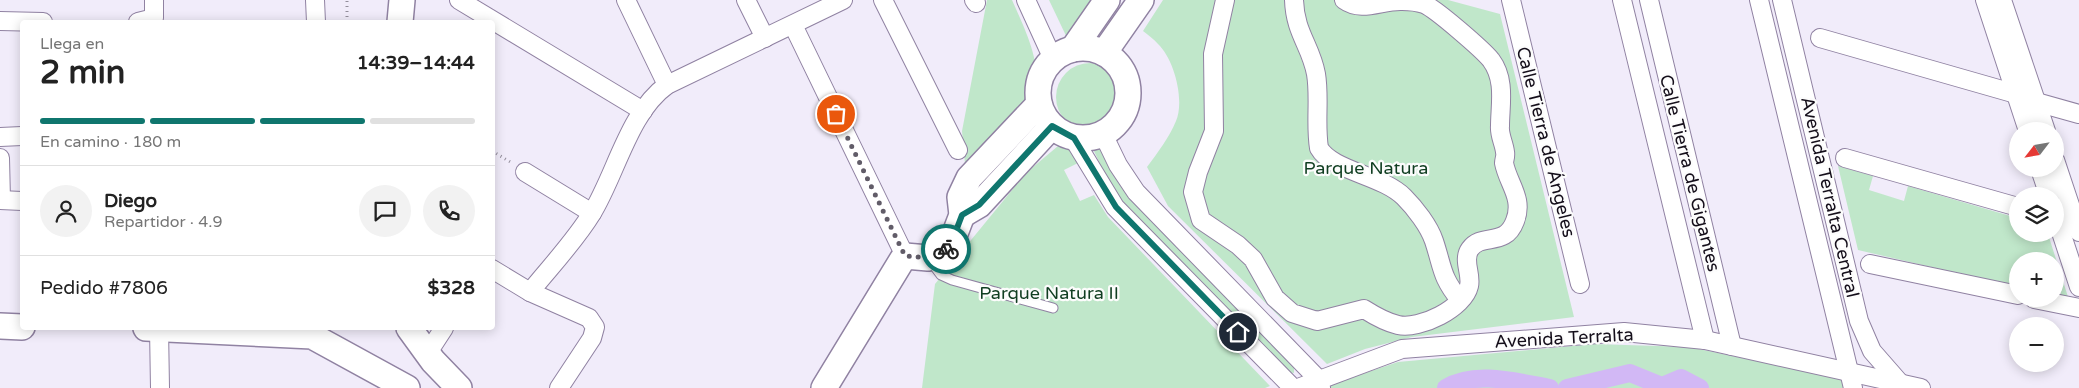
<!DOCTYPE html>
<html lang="es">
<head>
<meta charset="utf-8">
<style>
	:root { --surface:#fff; --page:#f2f2f2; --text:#222; --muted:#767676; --line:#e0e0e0; --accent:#0f766e }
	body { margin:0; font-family:"Varela Round",sans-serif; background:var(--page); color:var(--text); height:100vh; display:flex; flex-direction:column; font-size:19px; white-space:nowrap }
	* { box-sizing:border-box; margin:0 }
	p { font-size:16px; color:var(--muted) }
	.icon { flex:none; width:28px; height:28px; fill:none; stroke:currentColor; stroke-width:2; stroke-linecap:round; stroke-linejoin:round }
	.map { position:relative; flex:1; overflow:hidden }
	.panel { position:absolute; left:20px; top:20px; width:475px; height:310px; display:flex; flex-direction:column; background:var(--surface); border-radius:5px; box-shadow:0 2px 12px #0003 }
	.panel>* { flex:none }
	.needle { width:32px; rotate:239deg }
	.controls { position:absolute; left:2009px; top:122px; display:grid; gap:10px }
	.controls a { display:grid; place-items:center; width:55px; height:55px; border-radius:50%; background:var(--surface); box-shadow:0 2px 12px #0003; font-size:25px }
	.pin { position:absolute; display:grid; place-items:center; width:42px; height:42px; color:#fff; margin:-21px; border:2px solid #fff; border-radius:50%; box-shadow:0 1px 5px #0007 }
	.courier { position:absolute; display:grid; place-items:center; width:50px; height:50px; margin:-25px; border:4px solid #0f766e; border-radius:50%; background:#fff; color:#222; box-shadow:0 1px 6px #0007 }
	.headline em { font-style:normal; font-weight:700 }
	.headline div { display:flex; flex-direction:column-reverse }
	.headline { display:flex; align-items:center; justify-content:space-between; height:85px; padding:0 20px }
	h1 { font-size:32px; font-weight:700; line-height:38px }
	.bar { display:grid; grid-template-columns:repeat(4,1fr); gap:8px 5px; align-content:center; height:60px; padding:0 20px }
	.bar i { height:6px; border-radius:4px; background:var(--line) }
	.bar .selected { background:var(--accent) }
	.bar p { grid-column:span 4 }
	.line { display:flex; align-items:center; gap:12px; padding:0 20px; border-top:1px solid var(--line) }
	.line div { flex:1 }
	.round { display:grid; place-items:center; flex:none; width:52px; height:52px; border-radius:26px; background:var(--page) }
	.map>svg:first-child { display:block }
	.green { fill:#c0e7ca }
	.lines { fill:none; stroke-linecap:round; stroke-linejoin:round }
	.canal { stroke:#d2b8f5; stroke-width:18 }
	.lane-casing { stroke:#9082a2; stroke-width:11 }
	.street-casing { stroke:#9082a2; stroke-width:20 }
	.secondary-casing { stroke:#9082a2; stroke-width:28 }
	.path { stroke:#938e9b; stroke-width:3; stroke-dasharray:1 4; stroke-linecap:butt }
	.lane { stroke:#fff; stroke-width:9 }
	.street { stroke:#fff; stroke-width:18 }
	.secondary { stroke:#fff; stroke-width:25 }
	.done { stroke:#615c68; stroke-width:5; stroke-dasharray:0 9 }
	.route { stroke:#0f766e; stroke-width:6 }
	.labels { text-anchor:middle; stroke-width:4.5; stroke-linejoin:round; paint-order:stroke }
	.street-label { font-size:18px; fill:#140e1a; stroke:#fcfcfc }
	.park-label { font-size:18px; fill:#103e21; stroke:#fcfcfc }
</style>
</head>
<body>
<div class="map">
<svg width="2079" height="388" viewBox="0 0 2079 388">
	<rect width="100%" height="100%" fill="#f1ecfa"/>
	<g class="green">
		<path d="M987,0H1012C1023,25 1050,77 1029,103C1022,112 1009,120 1000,128C987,139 976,152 965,164L962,131Z"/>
		<polygon points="1049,0 1096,0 1069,42"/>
		<path d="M1163,0H1448L1500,14L1574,317L1412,337L1365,349L1327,364L1168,206L1147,167C1158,152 1169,138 1176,121C1185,100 1174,59 1158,44C1154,39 1148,35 1143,31Z"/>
		<circle cx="1090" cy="97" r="34"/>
		<polygon points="1066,145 1071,149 1078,163 1064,170 1080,201 1094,195 1108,217 1270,386 1265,388 922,388 935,284 1026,173 1058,146"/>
		<polygon points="1099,146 1294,366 1294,373 1288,372 1122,201 1105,175 1094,151"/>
		<polygon points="1838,166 1873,176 1869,190 1904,201 1908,186 2017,218 2018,234 2048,234 2069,300 2060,297 2063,283 2055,281 2055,261 2018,261 2017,287 1858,250"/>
		<polygon points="1594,344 1689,347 1843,379 1845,388 1330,388 1329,385 1398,362"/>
	</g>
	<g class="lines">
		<g class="canal">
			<path d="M1446,388C1475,370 1517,382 1550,388"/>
			<polyline points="1567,388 1630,373 1662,386 1681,378 1700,388"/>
		</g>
		<g class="lane-casing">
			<polyline id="lane" points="929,259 941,275 952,280 1053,308"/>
		</g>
		<g class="street-casing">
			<g id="street">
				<polyline points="315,0 316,22"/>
				<polyline points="459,0 643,111"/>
				<polyline points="626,0 667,85"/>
				<polyline points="746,0 765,38"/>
				<polyline points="883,0 958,150"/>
				<polyline points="974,0 976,3"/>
				<polyline points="1026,0 1053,59"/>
				<path d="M1225,0L1213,54L1214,131L1198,172L1193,192L1201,220L1238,245L1253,259L1275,298L1292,313L1317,321L1364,309C1375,316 1385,322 1398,325C1420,330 1464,308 1469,286C1472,274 1462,260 1470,249C1482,232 1505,248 1515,221C1524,198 1508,184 1504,163C1504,160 1506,156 1505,152C1504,143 1499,135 1500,126C1500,105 1506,80 1491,60C1483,50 1436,9 1424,4C1418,2 1409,1 1402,1C1382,0 1362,13 1344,0"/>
				<path d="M1294,0C1295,33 1311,46 1316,74C1320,98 1315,123 1319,148C1332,171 1382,175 1404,197C1415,208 1429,226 1434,241C1443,268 1441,277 1460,300"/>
				<polyline points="1511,0 1580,284"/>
				<polyline points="1622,0 1705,340"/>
				<polyline points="1649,0 1732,346"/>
				<polyline points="1759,0 1853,388"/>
				<polyline points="1782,0 1859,321 1872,351 1900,383"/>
				<polyline points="1985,0 2028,131"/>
				<polyline points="2002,0 2046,131"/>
				<polyline points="0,21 43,22"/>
				<polyline points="138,22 154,18 154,0"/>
				<polyline points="793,25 905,256"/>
				<polyline points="1820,38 2016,94"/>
				<polyline points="2036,102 2079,114"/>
				<polyline points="1103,134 1118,165 1136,192 1319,380 1321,388"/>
				<polyline points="0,137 22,136"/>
				<polyline points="1073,138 1115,207 1293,388"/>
				<polyline points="0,158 1,200"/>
				<polyline points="1845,158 2018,207"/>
				<polyline points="2055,160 2079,232"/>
				<polyline points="2040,169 2049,196"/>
				<polyline points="525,172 592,213"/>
				<polyline points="0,200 22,201"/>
				<polyline points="2055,214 2079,287"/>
				<polyline points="1870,264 2018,295"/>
				<polyline points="492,269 530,292 589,318 595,327 592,338 559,388"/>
				<path d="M530,292C551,266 575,241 592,213C616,174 629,112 667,85L843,0"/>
				<polyline points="2034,299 2079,308"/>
				<polyline points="159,328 160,388"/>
				<polyline points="427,354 444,328"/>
				<polyline points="1298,388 1402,349 1624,332 1705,340 1921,388"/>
			</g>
		</g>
		<g class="secondary-casing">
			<g id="secondary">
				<polyline points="400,22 402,0"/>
				<circle cx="1083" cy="93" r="45"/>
				<polyline points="1073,49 1107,0"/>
				<polyline points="1104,53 1141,0"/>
				<polyline points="962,215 979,205 1052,126"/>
				<polyline points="0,326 22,327"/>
				<polyline points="146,328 312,336 407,388"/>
				<polyline points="409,328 433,361 459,388"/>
				<polyline points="824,388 902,260 905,256 928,258 938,255 951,244 962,215 960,197 969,178 1039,104"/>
			</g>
		</g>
		<g class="path">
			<polyline points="347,22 347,0"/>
			<polyline points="492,151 512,163"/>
		</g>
		<use href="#lane" class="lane"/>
		<use href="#street" class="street"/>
		<use href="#secondary" class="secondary"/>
	</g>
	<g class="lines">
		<path class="done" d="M836,114L905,256C921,257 933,260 946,249"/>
		<polyline class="route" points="946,249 951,244 962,215 979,205 1052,126 1074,138 1116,207 1238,332"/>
	</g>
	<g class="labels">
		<g class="street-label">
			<text transform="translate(1546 142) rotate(76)" y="6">Calle Tierra de Ángeles</text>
			<text transform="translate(1690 173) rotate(76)" y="6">Calle Tierra de Gigantes</text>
			<text transform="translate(1830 197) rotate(77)" y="6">Avenida Terralta Central</text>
			<text transform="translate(1564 338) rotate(-3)" y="6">Avenida Terralta</text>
		</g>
		<g class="park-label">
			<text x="1366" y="174">Parque Natura</text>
			<text x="1049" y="299">Parque Natura II</text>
		</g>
	</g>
</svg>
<div class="controls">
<a><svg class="needle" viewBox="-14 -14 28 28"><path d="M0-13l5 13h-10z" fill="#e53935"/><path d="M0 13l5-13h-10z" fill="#767676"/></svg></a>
<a><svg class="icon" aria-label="layers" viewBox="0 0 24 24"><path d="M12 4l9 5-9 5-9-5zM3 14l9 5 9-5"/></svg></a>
<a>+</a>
<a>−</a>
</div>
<div class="pin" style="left:836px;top:114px;background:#ea580c"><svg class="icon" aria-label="bag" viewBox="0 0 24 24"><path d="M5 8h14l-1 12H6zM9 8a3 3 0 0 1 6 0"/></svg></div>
<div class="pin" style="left:1238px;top:332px;background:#1f2937"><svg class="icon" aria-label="home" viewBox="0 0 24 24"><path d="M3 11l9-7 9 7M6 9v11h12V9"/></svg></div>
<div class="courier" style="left:946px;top:249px"><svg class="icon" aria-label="bike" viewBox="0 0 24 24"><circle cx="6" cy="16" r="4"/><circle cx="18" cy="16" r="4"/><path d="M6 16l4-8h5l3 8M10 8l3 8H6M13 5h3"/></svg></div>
<section class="panel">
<div class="headline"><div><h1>2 min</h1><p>Llega en</p></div><em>14:39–14:44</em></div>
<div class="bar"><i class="selected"></i><i class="selected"></i><i class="selected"></i><i></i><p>En camino · 180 m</p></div>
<div class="line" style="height:90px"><a class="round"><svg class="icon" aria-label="person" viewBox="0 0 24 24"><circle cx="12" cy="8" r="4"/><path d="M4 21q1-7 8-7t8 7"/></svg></a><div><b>Diego</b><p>Repartidor · 4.9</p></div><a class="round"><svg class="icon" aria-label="chat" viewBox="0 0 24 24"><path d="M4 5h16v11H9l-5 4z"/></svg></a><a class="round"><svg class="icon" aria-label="phone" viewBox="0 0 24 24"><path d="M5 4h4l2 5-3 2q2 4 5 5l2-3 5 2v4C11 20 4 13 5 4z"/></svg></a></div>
<div class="line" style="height:65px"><div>Pedido #7806</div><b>$328</b></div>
</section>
</div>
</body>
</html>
